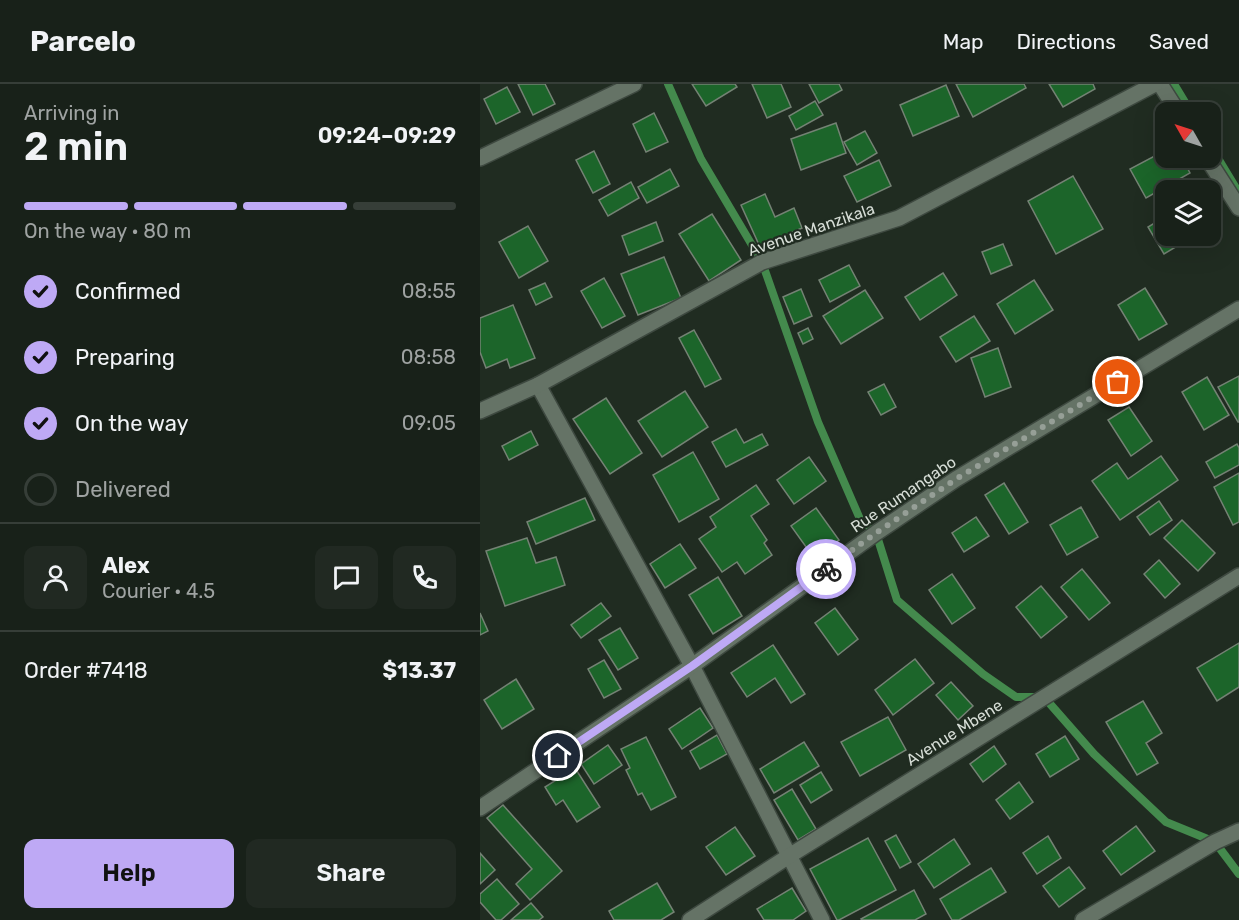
<!DOCTYPE html>
<html lang="en">
<head>
<meta charset="utf-8">
<style>
	:root { --surface:#182119; --page:#212922; --text:#f1f3f6; --muted:#9fa3a2; --line:#363e38; --accent:#bea9f5 }
	body { margin:0; font-family:Rubik,sans-serif; background:var(--page); color:var(--text); height:100vh; display:flex; flex-direction:column; font-size:22px; white-space:nowrap }
	* { box-sizing:border-box; margin:0 }
	p { font-size:20px; color:var(--muted) }
	.icon { flex:none; width:33px; height:33px; fill:none; stroke:currentColor; stroke-width:2; stroke-linecap:round; stroke-linejoin:round }
	.map { position:relative; flex:1; overflow:hidden }
	.panel { display:flex; flex-direction:column; background:var(--surface); width:480px }
	.panel>* { flex:none }
	.needle { width:39px; rotate:309deg }
	.buttons { position:absolute; left:675px; top:18px; display:grid; gap:12px }
	.buttons a { display:grid; place-items:center; width:66px; height:66px; border-radius:12px; background:var(--surface); box-shadow:0 6px 24px #0002,0 0 0 2px var(--line); font-size:30px }
	.pin { position:absolute; display:grid; place-items:center; width:51px; height:51px; color:#fff; margin:-26px; border:3px solid #fff; border-radius:50%; box-shadow:0 2px 6px #0007 }
	.courier { position:absolute; display:grid; place-items:center; width:60px; height:60px; margin:-30px; border:4px solid #bea9f5; border-radius:50%; background:#fff; color:#222; box-shadow:0 2px 8px #0007 }
	.overview em { font-style:normal; font-weight:600 }
	.overview div { display:flex; flex-direction:column-reverse }
	.overview { display:flex; align-items:center; justify-content:space-between; height:102px; padding:0 24px }
	h1 { font-size:39px; font-weight:600; line-height:45px }
	.bar { display:grid; grid-template-columns:repeat(4,1fr); gap:9px 6px; align-content:center; height:72px; padding:0 24px }
	.bar i { height:8px; border-radius:4px; background:var(--line) }
	.bar .selected { background:var(--accent) }
	.bar p { grid-column:span 4 }
	.line { display:flex; align-items:center; gap:15px; padding:0 24px; border-top:2px solid var(--line) }
	.line div { flex:1 }
	.round { display:grid; place-items:center; flex:none; width:63px; height:63px; border-radius:12px; background:var(--page) }
	ol { padding:0 24px; list-style:none }
	li { display:flex; align-items:center; gap:18px; height:66px }
	li p { margin-inline-start:auto }
	li .icon { padding:6px; border-radius:50%; background:var(--accent); color:#111; stroke-width:4 }
	li:last-child { color:var(--muted) }
	li i { width:33px; height:33px; border:3px solid var(--line); border-radius:50% }
	.cta { display:flex; gap:12px; margin-top:auto; padding:12px 24px }
	.cta a { flex:1; height:69px; border-radius:12px; background:var(--accent); color:#111; font-size:24px; font-weight:600; line-height:69px; text-align:center }
	.cta a+a { background:var(--page); color:var(--text) }
	header { display:flex; align-items:center; gap:36px; box-sizing:border-box; height:84px; padding:0 30px; background:var(--surface); border-bottom:2px solid var(--line) }
	header strong { font-size:28px }
	nav { display:flex; gap:33px; margin-inline-start:auto; font-size:21px }
	main { display:flex; flex:1; min-height:0 }
	.map>svg:first-child { display:block }
	.lines { fill:none; stroke-linecap:round; stroke-linejoin:round }
	.stream { stroke:#448a4d; stroke-width:8 }
	.building { fill:#1c652a; stroke:#748274; stroke-width:1.5 }
	.street-casing { stroke:#3e4940; stroke-width:18 }
	.street { stroke:#657366; stroke-width:15 }
	.done { stroke:#969f97; stroke-width:6; stroke-dasharray:0 10.8 }
	.route { stroke:#bea9f5; stroke-width:8 }
	.labels { text-anchor:middle; stroke-width:4.5; stroke-linejoin:round; paint-order:stroke }
	.street-label { font-size:16px; fill:#d6ddd6; stroke:#202c21 }
</style>
</head>
<body>
<header>
<strong>Parcelo</strong>
<nav><a>Map</a><a>Directions</a><a>Saved</a></nav>
</header>
<main>
<section class="panel">
<div class="overview"><div><h1>2 min</h1><p>Arriving in</p></div><em>09:24–09:29</em></div>
<div class="bar"><i class="selected"></i><i class="selected"></i><i class="selected"></i><i></i><p>On the way · 80 m</p></div>
<ol>
<li><svg class="icon" aria-label="check" viewBox="0 0 24 24"><path d="M5 12l5 5 9-10"/></svg>Confirmed<p>08:55</p></li>
<li><svg class="icon" aria-label="check" viewBox="0 0 24 24"><path d="M5 12l5 5 9-10"/></svg>Preparing<p>08:58</p></li>
<li><svg class="icon" aria-label="check" viewBox="0 0 24 24"><path d="M5 12l5 5 9-10"/></svg>On the way<p>09:05</p></li>
<li><i></i>Delivered</li>
</ol>
<div class="line" style="height:108px"><a class="round"><svg class="icon" aria-label="person" viewBox="0 0 24 24"><circle cx="12" cy="8" r="4"/><path d="M4 21q1-7 8-7t8 7"/></svg></a><div><b>Alex</b><p>Courier · 4.5</p></div><a class="round"><svg class="icon" aria-label="chat" viewBox="0 0 24 24"><path d="M4 5h16v11H9l-5 4z"/></svg></a><a class="round"><svg class="icon" aria-label="phone" viewBox="0 0 24 24"><path d="M5 4h4l2 5-3 2q2 4 5 5l2-3 5 2v4C11 20 4 13 5 4z"/></svg></a></div>
<div class="line" style="height:78px"><div>Order #7418</div><b>$13.37</b></div>
<div class="cta"><a>Help</a><a>Share</a></div>
</section>
<div class="map">
<svg width="759" height="836" viewBox="0 0 759 836">
	<rect width="100%" height="100%" fill="#202c21"/>
	<g class="lines">
		<g class="stream">
			<polyline points="188,0 221,75 282,178 338,338 380,435 396,449 417,516 503,590 536,613 564,613 614,670 686,738 735,758 759,790"/>
			<polyline points="694,0 711,28"/>
			<polyline points="730,61 759,109"/>
		</g>
	</g>
	<g class="building">
		<polygon points="38,0 65,0 75,20 53,31"/>
		<polygon points="212,0 255,0 257,3 226,22"/>
		<polygon points="272,0 301,0 311,23 287,34"/>
		<polygon points="329,0 359,0 362,6 339,19"/>
		<polygon points="476,0 544,0 546,4 493,33"/>
		<polygon points="569,0 613,0 615,5 583,23"/>
		<polygon points="466,1 479,32 433,52 420,21"/>
		<polygon points="27,3 40,28 16,40 4,15"/>
		<polygon points="335,17 343,31 316,46 309,32"/>
		<polygon points="174,29 188,58 166,68 153,40"/>
		<polygon points="356,39 366,69 321,86 311,55"/>
		<polygon points="385,47 397,69 377,81 364,58"/>
		<polygon points="686,66 686,74 702,74 710,89 666,114 650,85"/>
		<polygon points="114,67 130,100 113,109 96,76"/>
		<polygon points="399,76 411,102 377,118 364,92"/>
		<polygon points="190,85 199,102 167,119 158,103"/>
		<polygon points="593,92 623,145 576,170 548,117"/>
		<polygon points="151,98 159,114 128,132 119,116"/>
		<polygon points="285,110 295,133 314,124 322,144 280,163 261,121"/>
		<polygon points="232,130 261,176 229,197 199,150"/>
		<polygon points="686,132 686,152 714,152 684,170 668,143"/>
		<polygon points="176,138 183,157 149,171 142,152"/>
		<polygon points="48,142 68,177 39,194 19,158"/>
		<polygon points="523,160 532,181 511,190 502,168"/>
		<polygon points="184,173 201,214 158,231 141,190"/>
		<polygon points="369,181 380,202 350,218 339,196"/>
		<polygon points="463,189 477,211 440,236 425,213"/>
		<polygon points="124,194 145,232 122,244 101,207"/>
		<polygon points="554,196 573,226 535,250 517,220"/>
		<polygon points="65,199 72,213 56,221 49,206"/>
		<polygon points="665,204 687,240 659,256 638,221"/>
		<polygon points="321,205 332,232 314,240 303,213"/>
		<polygon points="385,206 403,234 361,260 343,232"/>
		<polygon points="33,221 55,274 30,284 27,275 6,284 0,268 0,234"/>
		<polygon points="494,232 510,257 476,278 460,253"/>
		<polygon points="328,244 333,255 323,260 318,249"/>
		<polygon points="214,246 241,295 225,303 199,254"/>
		<polygon points="518,264 531,303 505,313 491,274"/>
		<polygon points="759,292 759,338 758,338 738,303"/>
		<polygon points="727,293 749,331 724,346 702,308"/>
		<polygon points="404,300 416,323 401,331 388,308"/>
		<polygon points="205,307 228,343 182,373 158,337"/>
		<polygon points="126,314 162,369 130,390 93,335"/>
		<polygon points="649,323 672,357 651,372 628,336"/>
		<polygon points="256,345 264,359 282,350 288,361 246,383 232,358"/>
		<polygon points="51,347 58,361 29,376 22,362"/>
		<polygon points="757,360 759,364 759,381 735,394 726,378"/>
		<polygon points="213,368 239,415 199,438 173,391"/>
		<polygon points="681,372 698,396 640,436 612,397 637,379 648,395"/>
		<polygon points="329,373 346,397 314,420 297,396"/>
		<polygon points="759,389 759,438 753,441 734,403"/>
		<polygon points="524,399 548,438 529,450 505,411"/>
		<polygon points="276,401 289,420 271,432 287,456 284,459 292,471 265,490 257,478 242,488 219,455 236,443 230,433"/>
		<polygon points="105,414 115,436 56,460 47,438"/>
		<polygon points="679,417 692,436 670,451 657,433"/>
		<polygon points="601,423 618,453 587,471 570,441"/>
		<polygon points="336,424 359,456 334,474 311,442"/>
		<polygon points="496,433 509,452 484,468 472,449"/>
		<polygon points="702,436 735,469 718,487 684,454"/>
		<polygon points="47,454 56,479 76,473 85,501 25,522 6,467"/>
		<polygon points="200,460 216,484 185,504 170,480"/>
		<polygon points="679,476 700,500 685,514 664,490"/>
		<polygon points="602,485 630,519 609,536 581,503"/>
		<polygon points="472,490 495,524 472,540 449,506"/>
		<polygon points="238,493 262,532 233,550 209,511"/>
		<polygon points="561,502 587,533 561,554 536,523"/>
		<polygon points="121,519 131,532 101,554 91,541"/>
		<polygon points="355,524 378,555 358,571 335,539"/>
		<polygon points="0,529 8,547 0,551"/>
		<polygon points="140,544 158,574 138,586 119,556"/>
		<polygon points="759,559 759,603 737,617 717,584"/>
		<polygon points="293,561 325,610 311,619 295,594 267,613 251,589"/>
		<polygon points="435,575 454,599 413,631 395,606"/>
		<polygon points="124,576 141,605 124,614 108,585"/>
		<polygon points="36,595 54,625 22,645 4,616"/>
		<polygon points="471,598 493,622 478,636 456,611"/>
		<polygon points="663,617 682,649 666,659 678,679 657,691 626,638"/>
		<polygon points="220,624 233,644 202,665 189,645"/>
		<polygon points="408,633 426,666 380,692 361,658"/>
		<polygon points="237,651 247,670 220,685 210,667"/>
		<polygon points="585,652 599,675 570,693 556,670"/>
		<polygon points="166,653 196,713 171,726 162,709 158,711 146,686 150,684 141,665"/>
		<polygon points="324,658 339,682 294,709 280,685"/>
		<polygon points="128,661 142,681 114,700 101,680"/>
		<polygon points="514,662 526,680 503,698 490,680"/>
		<polygon points="95,684 120,723 97,738 83,716 76,721 65,703"/>
		<polygon points="341,688 352,706 331,719 320,701"/>
		<polygon points="539,698 553,718 530,735 516,716"/>
		<polygon points="312,705 336,745 318,756 294,716"/>
		<polygon points="23,721 82,787 50,816 36,800 52,785 7,734"/>
		<polygon points="656,742 675,767 641,791 623,767"/>
		<polygon points="255,743 275,772 246,791 226,763"/>
		<polygon points="416,751 431,778 420,784 405,757"/>
		<polygon points="568,752 581,774 557,790 543,769"/>
		<polygon points="388,754 416,806 359,836 357,836 330,785"/>
		<polygon points="474,755 490,780 454,804 438,780"/>
		<polygon points="0,769 15,786 0,800"/>
		<polygon points="589,783 605,804 579,823 563,802"/>
		<polygon points="511,784 526,808 479,836 472,836 460,815"/>
		<polygon points="17,795 39,820 21,836 16,836 0,818 0,810"/>
		<polygon points="177,799 194,828 181,836 134,836 129,827"/>
		<polygon points="312,804 326,827 313,836 284,836 277,825"/>
		<polygon points="434,806 446,830 435,836 382,836 381,835"/>
		<polygon points="51,819 63,833 59,836 31,836"/>
	</g>
	<g class="lines">
		<g class="street-casing">
			<g id="street">
				<polyline points="680,0 698,28"/>
				<polyline points="0,74 154,0"/>
				<polyline points="727,74 759,124"/>
				<polyline points="58,301 212,582 342,836"/>
				<polyline points="0,327 58,301 282,178 419,134 675,0"/>
				<polyline points="0,724 212,582 396,449 476,395 759,225"/>
				<polyline points="210,836 309,772 759,492"/>
				<polyline points="603,836 735,758 759,747"/>
			</g>
		</g>
		<use href="#street" class="street"/>
	</g>
	<g class="lines">
		<polyline class="done" points="346,485 396,449 476,395 638,298"/>
		<polyline class="route" points="78,672 212,582 346,485"/>
	</g>
	<g class="labels">
		<g class="street-label">
			<text transform="translate(331 145) rotate(-19)" y="6">Avenue Manzikala</text>
			<text transform="translate(423 410) rotate(-34)" y="6">Rue Rumangabo</text>
			<text transform="translate(474 648) rotate(-32)" y="6">Avenue Mbene</text>
		</g>
	</g>
</svg>
<div class="buttons">
<a><svg class="needle" viewBox="-14 -14 28 28"><path d="M0-13l5 13h-10z" fill="#e53935"/><path d="M0 13l5-13h-10z" fill="#9fa3a2"/></svg></a>
<a><svg class="icon" aria-label="layers" viewBox="0 0 24 24"><path d="M12 4l9 5-9 5-9-5zM3 14l9 5 9-5"/></svg></a>
</div>
<div class="pin" style="left:638px;top:298px;background:#ea580c"><svg class="icon" aria-label="bag" viewBox="0 0 24 24"><path d="M5 8h14l-1 12H6zM9 8a3 3 0 0 1 6 0"/></svg></div>
<div class="pin" style="left:78px;top:672px;background:#1f2937"><svg class="icon" aria-label="home" viewBox="0 0 24 24"><path d="M3 11l9-7 9 7M6 9v11h12V9"/></svg></div>
<div class="courier" style="left:346px;top:485px"><svg class="icon" aria-label="bike" viewBox="0 0 24 24"><circle cx="6" cy="16" r="4"/><circle cx="18" cy="16" r="4"/><path d="M6 16l4-8h5l3 8M10 8l3 8H6M13 5h3"/></svg></div>
</div>
</main>
</body>
</html>
